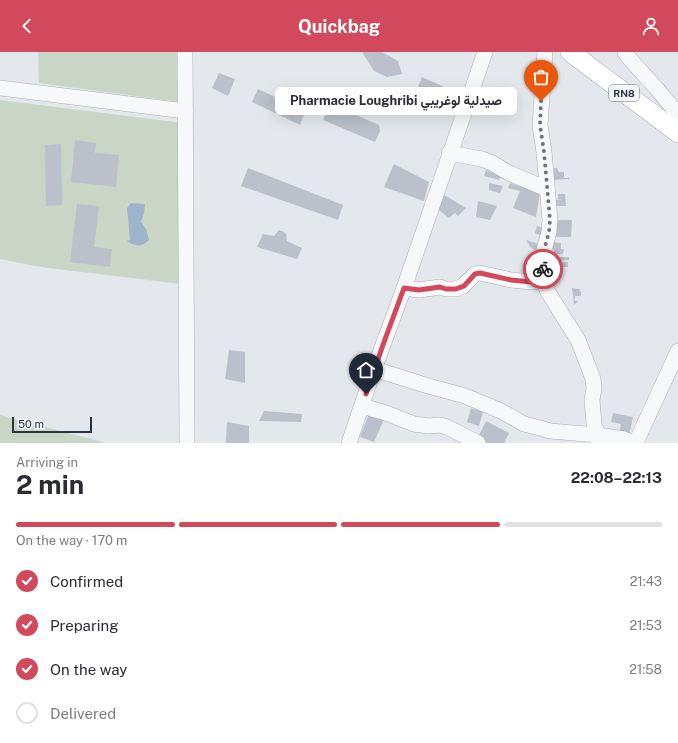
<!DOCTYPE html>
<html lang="en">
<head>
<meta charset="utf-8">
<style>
	:root { --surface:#fff; --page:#f2f2f3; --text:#2b2b33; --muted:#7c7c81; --line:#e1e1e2; --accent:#d1495b }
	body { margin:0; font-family:"Public Sans",Vazirmatn,sans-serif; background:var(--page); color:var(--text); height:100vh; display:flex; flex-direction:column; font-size:15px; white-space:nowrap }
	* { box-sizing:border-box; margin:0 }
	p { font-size:13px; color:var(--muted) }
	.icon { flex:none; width:22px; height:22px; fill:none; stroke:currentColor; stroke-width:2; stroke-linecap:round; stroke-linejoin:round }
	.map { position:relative; height:391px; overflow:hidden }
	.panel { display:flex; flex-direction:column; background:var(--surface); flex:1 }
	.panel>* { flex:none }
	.scale { position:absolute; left:12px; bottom:10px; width:80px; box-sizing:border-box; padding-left:4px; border:2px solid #2b3445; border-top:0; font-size:11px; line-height:14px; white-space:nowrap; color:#2b3445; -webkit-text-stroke:3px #f4f6f9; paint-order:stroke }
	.pin { position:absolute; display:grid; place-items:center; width:34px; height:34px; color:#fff; margin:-41px -17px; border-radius:50% 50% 50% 0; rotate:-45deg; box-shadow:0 0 4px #0007 }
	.pin .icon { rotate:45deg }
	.courier { position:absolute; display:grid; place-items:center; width:40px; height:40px; margin:-20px; border:3px solid #d1495b; border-radius:50%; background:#fff; color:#222; box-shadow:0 1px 5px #0007 }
	.bubble { position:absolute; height:28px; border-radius:6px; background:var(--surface); box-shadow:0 4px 16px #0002; font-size:13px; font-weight:700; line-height:28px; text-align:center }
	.head em { font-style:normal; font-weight:700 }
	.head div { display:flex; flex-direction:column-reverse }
	.head { display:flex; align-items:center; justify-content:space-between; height:68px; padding:0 16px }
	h1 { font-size:26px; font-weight:700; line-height:30px }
	.bar { display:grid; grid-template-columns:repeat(4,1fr); gap:6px 4px; align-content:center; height:48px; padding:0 16px }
	.bar i { height:5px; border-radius:3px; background:var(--line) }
	.bar .current { background:var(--accent) }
	.bar p { grid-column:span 4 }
	ol { padding:0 16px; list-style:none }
	li { display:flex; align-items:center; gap:12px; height:44px }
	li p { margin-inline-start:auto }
	li .icon { padding:4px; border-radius:50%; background:var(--accent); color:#fff; stroke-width:4 }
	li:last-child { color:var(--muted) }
	li i { width:22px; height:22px; border:2px solid var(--line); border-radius:50% }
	header { display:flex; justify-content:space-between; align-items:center; height:52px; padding:0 16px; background:var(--accent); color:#fff; font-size:18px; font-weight:700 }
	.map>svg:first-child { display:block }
	.green { fill:#c9d6c5 }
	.water { fill:#9fb4cc }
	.building { fill:#bbc0ca }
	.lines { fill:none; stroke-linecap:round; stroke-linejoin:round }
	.minor-casing { stroke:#a9aeb7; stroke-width:16 }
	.major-casing { stroke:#a3abb8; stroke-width:20 }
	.minor { stroke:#f7f8fa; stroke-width:15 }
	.major { stroke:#fff; stroke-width:19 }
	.done { stroke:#6c737f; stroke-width:4; stroke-dasharray:0 7.2 }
	.route { stroke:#d1495b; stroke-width:5 }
	.labels { text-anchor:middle; stroke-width:3; stroke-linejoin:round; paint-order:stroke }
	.shield { fill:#f4f6f9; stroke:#676e7b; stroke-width:1 }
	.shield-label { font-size:10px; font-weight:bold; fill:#2b3445 }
</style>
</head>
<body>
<header><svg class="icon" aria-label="back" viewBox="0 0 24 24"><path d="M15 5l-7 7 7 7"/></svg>Quickbag<svg class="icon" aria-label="person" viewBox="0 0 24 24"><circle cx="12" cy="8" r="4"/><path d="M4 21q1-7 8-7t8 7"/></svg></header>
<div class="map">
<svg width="678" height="391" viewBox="0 0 678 391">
	<rect width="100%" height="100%" fill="#e4e7ec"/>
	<g class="green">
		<polygon points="38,0 179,0 180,50 39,31"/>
		<polygon points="0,48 183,71 181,232 41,215 0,207"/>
		<polygon points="0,363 106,391 0,391"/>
	</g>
	<path class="water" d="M131,151L145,152L144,161L141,170L146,177L149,188C140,196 136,194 126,189L130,188L127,156Z"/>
	<g class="building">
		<polygon points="362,0 382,0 398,9 402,22 387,25 374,19"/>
		<polygon points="219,21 235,27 228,44 212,36"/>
		<polygon points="422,25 451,38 443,52 416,40"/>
		<polygon points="258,37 305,59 300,73 252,50"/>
		<polygon points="330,52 379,73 380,79 375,90 323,68"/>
		<polygon points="75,88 96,91 95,101 119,103 116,135 71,130"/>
		<polygon points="61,92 62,153 46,154 45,93"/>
		<polygon points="394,112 429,130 424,149 384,135"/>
		<polygon points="248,116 343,153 338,168 241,134"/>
		<polygon points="554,116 557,116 559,120 564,120 564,126 569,126 569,127 554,128"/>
		<polygon points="486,118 501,124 499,128 484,124"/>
		<polygon points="489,131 503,134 500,141 489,138"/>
		<polygon points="510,131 540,141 536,165 513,156 520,139 508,136"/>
		<polygon points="441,141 466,156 458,164 455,161 449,166 434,154"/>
		<polygon points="558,142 565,142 566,154 556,154 555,148 564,147 558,147"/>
		<polygon points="478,149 497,154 490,168 476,165"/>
		<polygon points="77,152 99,154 94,195 112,197 110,215 70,210"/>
		<polygon points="557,168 572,168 571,185 556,185"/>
		<polygon points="537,174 549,178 546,186 535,181"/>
		<polygon points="279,178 286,181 287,189 302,196 297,207 257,195 263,182 274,184"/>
		<polygon points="526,188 542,193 541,201 530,195"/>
		<polygon points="550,190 561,191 561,197 564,197 563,202 554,202 554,197 550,196"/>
		<polygon points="550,205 569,205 569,208 550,209"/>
		<polygon points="568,210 568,215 550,215 549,211"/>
		<polygon points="572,236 580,237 579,240 581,239 581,244 575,244 575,249 578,249 574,253"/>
		<polygon points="229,298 245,300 245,331 225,327"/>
		<polygon points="471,356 483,360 479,374 467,370"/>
		<polygon points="264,359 302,362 301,370 259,369"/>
		<polygon points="613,361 633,365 629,384 619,382 621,372 611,370"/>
		<polygon points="369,362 384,367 374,390 360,385"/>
		<polygon points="486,369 509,381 504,391 480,391 476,389"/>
		<polygon points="227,370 249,374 249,391 226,391"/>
	</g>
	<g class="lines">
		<g class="minor-casing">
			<g id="minor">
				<polyline points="185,0 187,391"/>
				<polyline points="545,0 540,73 544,100 550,168 549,180 544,198 544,230 548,240 578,288 587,311 593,327 594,336 592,348 594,372 598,383 624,387 632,390 636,388 638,386 678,299"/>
				<polyline points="625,0 629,6 657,37 678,62"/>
				<polyline points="0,36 185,59"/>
				<polyline points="449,101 482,107 492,111 509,121 547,137"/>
				<polyline points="404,236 419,238 440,235 446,237 456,237 463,234 475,222 480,221 511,228 532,230 544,230"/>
				<polyline points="374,317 425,333 465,344 501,359 524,372 540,376 550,379 598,383 598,390"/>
				<polyline points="362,354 386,361 414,372 428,374 440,373 447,375 478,391"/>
				<polyline points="349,391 374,317 404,236 485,0"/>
			</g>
		</g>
		<g class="major-casing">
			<polyline id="major" points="570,0 678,81"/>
		</g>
		<use href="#minor" class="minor"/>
		<use href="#major" class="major"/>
	</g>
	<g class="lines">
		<polyline class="done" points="541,49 540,73 544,100 550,168 549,180 544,198 543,217"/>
		<polyline class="route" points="366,342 384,290 404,236 419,238 440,235 446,237 456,237 464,234 475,222 480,221 511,228 532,230 544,230 543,217"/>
	</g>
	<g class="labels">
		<rect class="shield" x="609" y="33" width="30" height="16" rx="3"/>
		<g class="shield-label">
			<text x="624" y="45">RN8</text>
		</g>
	</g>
</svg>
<div class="scale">50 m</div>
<div class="pin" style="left:541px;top:49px;background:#ea580c"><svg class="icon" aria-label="bag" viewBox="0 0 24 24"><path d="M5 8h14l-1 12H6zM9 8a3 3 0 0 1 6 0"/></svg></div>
<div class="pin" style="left:366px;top:342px;background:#1f2937"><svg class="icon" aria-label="home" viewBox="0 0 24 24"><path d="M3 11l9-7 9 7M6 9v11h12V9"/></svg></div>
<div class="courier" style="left:543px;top:217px"><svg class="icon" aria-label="bike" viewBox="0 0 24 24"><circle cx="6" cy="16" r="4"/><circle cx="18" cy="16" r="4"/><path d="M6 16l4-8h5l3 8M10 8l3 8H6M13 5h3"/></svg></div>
<div class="bubble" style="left:275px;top:35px;width:242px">Pharmacie Loughribi صيدلية لوغريبي</div>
</div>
<section class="panel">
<div class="head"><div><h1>2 min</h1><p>Arriving in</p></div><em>22:08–22:13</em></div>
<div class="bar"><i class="current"></i><i class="current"></i><i class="current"></i><i></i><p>On the way · 170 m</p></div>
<ol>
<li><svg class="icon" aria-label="check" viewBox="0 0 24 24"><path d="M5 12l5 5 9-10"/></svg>Confirmed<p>21:43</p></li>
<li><svg class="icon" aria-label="check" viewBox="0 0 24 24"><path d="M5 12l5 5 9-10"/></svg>Preparing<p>21:53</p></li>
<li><svg class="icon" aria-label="check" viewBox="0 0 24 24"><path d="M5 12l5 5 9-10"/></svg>On the way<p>21:58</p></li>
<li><i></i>Delivered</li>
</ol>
</section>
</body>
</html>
